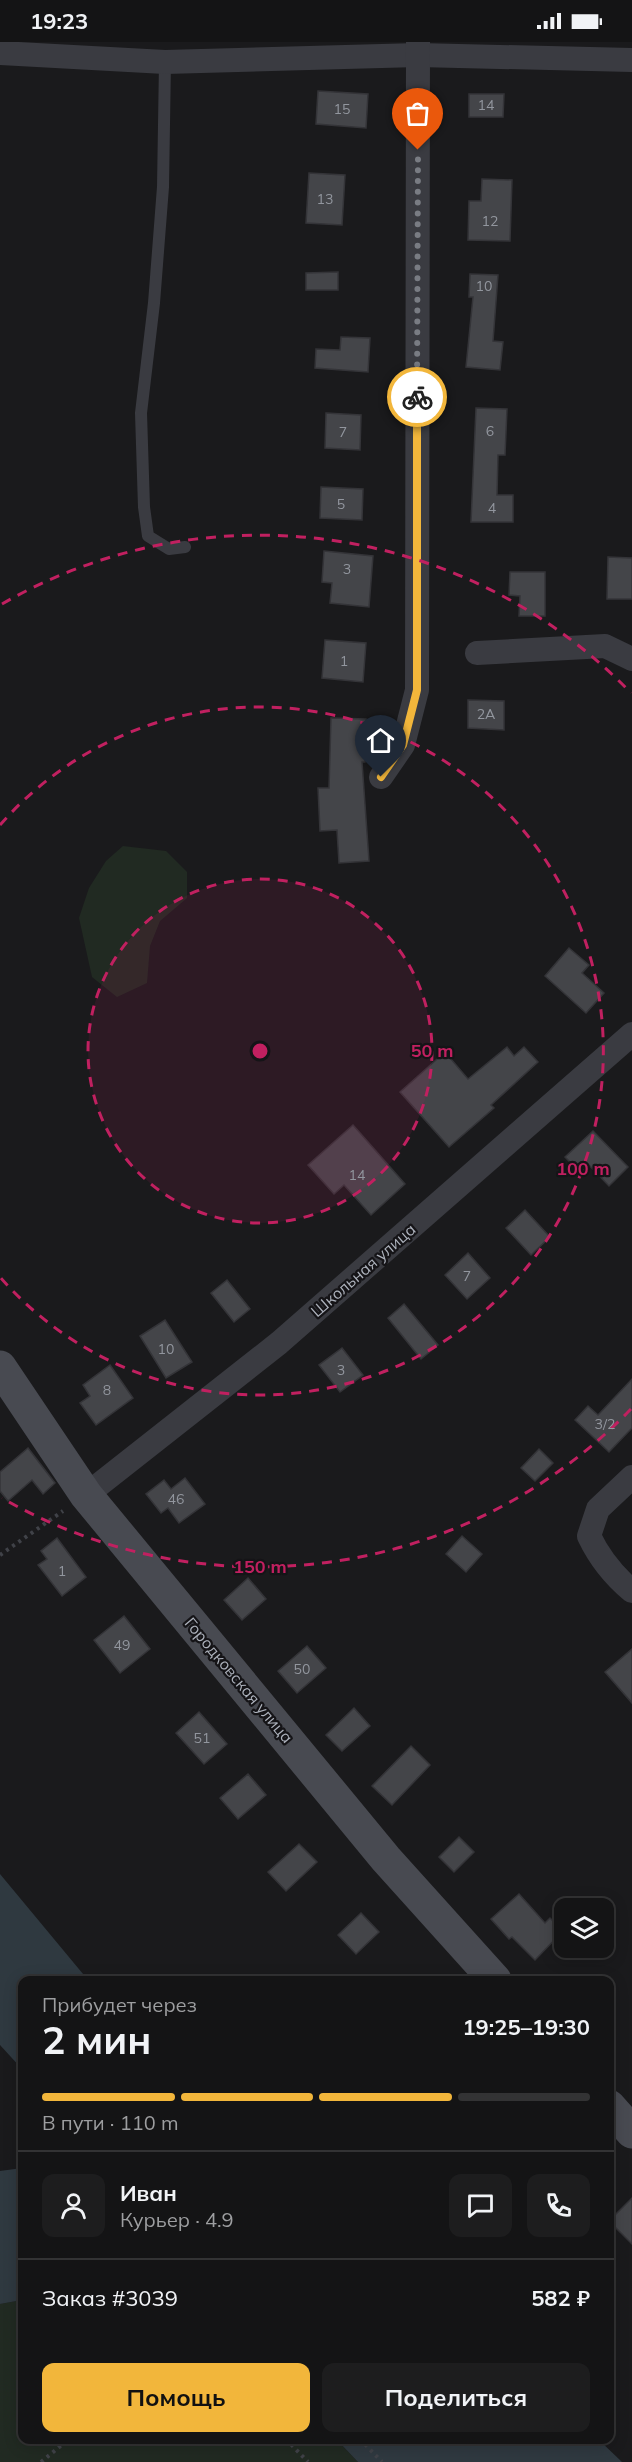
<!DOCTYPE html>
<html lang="ru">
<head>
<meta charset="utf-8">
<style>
	:root { --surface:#141415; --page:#1d1d1e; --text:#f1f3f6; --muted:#9d9ea0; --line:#333334; --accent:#f2b63b }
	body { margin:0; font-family:Mulish,sans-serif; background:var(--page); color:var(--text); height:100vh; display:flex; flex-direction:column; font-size:22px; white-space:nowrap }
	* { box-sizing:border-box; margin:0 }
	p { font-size:20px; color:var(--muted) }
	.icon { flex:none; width:33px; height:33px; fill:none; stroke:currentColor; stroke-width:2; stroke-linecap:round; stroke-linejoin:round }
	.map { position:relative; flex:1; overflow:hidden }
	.drawer { position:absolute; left:18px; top:1934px; width:596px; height:468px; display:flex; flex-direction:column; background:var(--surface); border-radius:12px; box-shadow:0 3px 15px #0003,0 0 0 2px var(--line) }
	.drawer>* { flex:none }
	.fabs { position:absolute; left:554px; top:1856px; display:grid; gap:12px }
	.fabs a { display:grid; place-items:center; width:60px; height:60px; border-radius:12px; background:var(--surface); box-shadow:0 3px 15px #0003,0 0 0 2px var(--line); font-size:30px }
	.pin { position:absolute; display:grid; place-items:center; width:51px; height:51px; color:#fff; margin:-62px -26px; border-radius:50% 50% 50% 0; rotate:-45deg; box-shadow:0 0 6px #0007 }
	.pin .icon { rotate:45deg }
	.courier { position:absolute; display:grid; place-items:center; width:60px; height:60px; margin:-30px; border:4px solid #f2b63b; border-radius:50%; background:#fff; color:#222; box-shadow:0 2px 8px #0007 }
	.summary em { font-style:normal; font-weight:700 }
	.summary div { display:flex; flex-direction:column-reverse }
	.summary { display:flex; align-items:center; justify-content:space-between; height:102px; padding:0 24px }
	h1 { font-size:39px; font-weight:700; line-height:45px }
	.bar { display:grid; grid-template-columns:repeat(4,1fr); gap:9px 6px; align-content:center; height:72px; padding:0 24px }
	.bar i { height:8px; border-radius:4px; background:var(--line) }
	.bar .on { background:var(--accent) }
	.bar p { grid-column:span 4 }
	.line { display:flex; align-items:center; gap:15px; padding:0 24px; border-top:2px solid var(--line) }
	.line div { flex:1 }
	.round { display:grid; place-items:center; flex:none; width:63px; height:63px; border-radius:12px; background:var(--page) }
	.button { display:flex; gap:12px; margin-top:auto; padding:12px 24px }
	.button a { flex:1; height:69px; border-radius:12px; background:var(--accent); color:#111; font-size:24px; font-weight:700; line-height:69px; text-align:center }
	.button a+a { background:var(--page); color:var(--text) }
	.status { display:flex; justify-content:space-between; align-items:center; height:42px; padding:0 30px; background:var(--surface); direction:ltr }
	.status svg { height:16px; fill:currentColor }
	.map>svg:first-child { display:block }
	.green { fill:#212a22 }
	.water { fill:#2f3940 }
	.building { fill:#444549; stroke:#343438; stroke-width:1.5 }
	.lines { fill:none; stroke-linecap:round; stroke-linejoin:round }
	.path { stroke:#404248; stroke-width:4; stroke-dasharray:3 4.5; stroke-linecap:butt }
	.lane { stroke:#3a3b41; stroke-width:12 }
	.street { stroke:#3a3b41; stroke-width:24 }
	.secondary { stroke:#484a51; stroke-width:33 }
	.done { stroke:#797c83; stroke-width:6; stroke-dasharray:0 10.8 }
	.route { stroke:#f2b63b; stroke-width:8 }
	.ring { fill:none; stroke:#c12060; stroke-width:3; stroke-dasharray:10 8 }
	.labels { text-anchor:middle; stroke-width:4.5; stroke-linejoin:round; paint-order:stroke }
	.number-label { font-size:14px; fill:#92969e }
	.street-label { font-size:16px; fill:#acb1bb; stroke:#151417 }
	.centre { fill:#c12060; stroke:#151417; stroke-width:3 }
	.ring-label { font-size:18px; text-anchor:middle; font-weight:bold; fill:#c12060; stroke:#151417; stroke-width:4.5; stroke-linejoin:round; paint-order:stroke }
</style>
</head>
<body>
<div class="status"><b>19:23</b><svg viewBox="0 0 49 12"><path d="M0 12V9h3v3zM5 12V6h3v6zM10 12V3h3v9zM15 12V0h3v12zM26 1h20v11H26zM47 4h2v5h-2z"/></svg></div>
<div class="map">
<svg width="632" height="2420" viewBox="0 0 632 2420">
	<rect width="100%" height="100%" fill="#1a1a1c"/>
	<g class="green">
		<polygon points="123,804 166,809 187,830 187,856 160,879 150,904 147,941 117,955 92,935 79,876 89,846 106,819"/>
		<polygon points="22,2258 22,2397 336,2397 358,2420 0,2420 0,2262"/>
	</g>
	<g class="water">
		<polygon points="0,1832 88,1938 22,1938 22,2027 0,2003"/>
		<polygon points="22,2126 22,2258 0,2262 0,2129"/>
		<polygon points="336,2397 598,2397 622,2420 358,2420"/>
	</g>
	<g class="building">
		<polygon points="318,49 368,52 366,86 316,82"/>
		<polygon points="469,52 504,52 503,75 469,75"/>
		<polygon points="309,131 345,133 342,183 306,181"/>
		<polygon points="482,137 512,138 510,199 468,198 469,159 481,159"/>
		<polygon points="338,230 338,248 306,248 306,231"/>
		<polygon points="470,232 498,233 493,299 503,300 500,328 466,325 473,255 469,255"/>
		<polygon points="341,295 370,296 368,330 315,326 316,307 340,308"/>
		<polygon points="476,366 507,367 505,413 498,413 497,453 513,453 513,480 471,480"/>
		<polygon points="326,371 361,373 360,408 325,406"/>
		<polygon points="321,445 363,447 362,478 320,476"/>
		<polygon points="324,509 373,514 369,565 330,561 332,541 322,540"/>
		<polygon points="608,515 632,516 632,557 607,557"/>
		<polygon points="510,530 545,530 545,574 519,574 520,554 509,553"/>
		<polygon points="325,598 366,601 363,640 322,636"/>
		<polygon points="468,658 504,659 504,688 468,686"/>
		<polygon points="331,676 366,677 365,720 362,720 369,819 339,821 337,788 320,789 318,746 329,746"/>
		<polygon points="569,906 589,923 582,931 604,951 586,971 545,934"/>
		<polygon points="507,1005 514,1014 524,1005 538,1020 491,1063 494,1066 449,1105 400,1050 445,1010 468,1037"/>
		<polygon points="353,1083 405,1142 371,1173 344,1143 334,1152 308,1123"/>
		<polygon points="593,1089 628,1125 609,1144 586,1120 578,1128 565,1115"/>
		<polygon points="525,1168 550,1195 531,1213 506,1186"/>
		<polygon points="468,1211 490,1236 467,1257 445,1233"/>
		<polygon points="227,1238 250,1267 234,1280 211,1251"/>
		<polygon points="404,1262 438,1303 421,1317 388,1276"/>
		<polygon points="165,1278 192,1320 166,1336 140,1294"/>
		<polygon points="342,1306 363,1333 340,1350 319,1323"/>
		<polygon points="110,1323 133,1356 96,1383 80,1361 90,1354 83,1343"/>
		<polygon points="632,1337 632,1386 609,1410 575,1378 588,1364 598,1373"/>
		<polygon points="28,1406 55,1441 43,1452 32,1438 8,1459 0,1449 0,1430"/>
		<polygon points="539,1407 553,1421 535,1439 521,1426"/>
		<polygon points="185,1436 205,1462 179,1481 168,1466 161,1471 146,1452 164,1438 171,1447"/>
		<polygon points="462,1494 482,1512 466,1530 446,1512"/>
		<polygon points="57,1496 86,1535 62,1554 38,1523 47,1517 41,1509"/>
		<polygon points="248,1536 266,1557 242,1578 224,1558"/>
		<polygon points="124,1574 150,1607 120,1631 94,1598"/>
		<polygon points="307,1604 326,1626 297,1651 278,1629"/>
		<polygon points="632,1607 632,1661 605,1630"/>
		<polygon points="354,1666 370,1684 342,1709 326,1693"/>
		<polygon points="199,1670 227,1702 204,1722 176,1691"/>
		<polygon points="411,1704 430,1723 392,1763 372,1744"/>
		<polygon points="248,1732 266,1753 238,1777 220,1756"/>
		<polygon points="459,1795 474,1810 454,1830 439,1815"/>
		<polygon points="299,1802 317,1820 286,1849 268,1830"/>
		<polygon points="519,1852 545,1881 550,1876 563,1889 535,1918 512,1895 509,1897 491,1877"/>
		<polygon points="361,1871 379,1890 356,1912 338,1893"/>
		<polygon points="632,2156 632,2202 609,2179"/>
	</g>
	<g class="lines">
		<g class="path">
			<polyline points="0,1513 63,1469"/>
			<polyline points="286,2397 308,2420"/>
			<polyline points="360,2397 382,2420"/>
			<polyline points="41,2420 69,2397"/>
		</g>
		<polyline class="lane" points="165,20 163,145 154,261 141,371 144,465 148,494 169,507 185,505"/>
		<g class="street">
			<polyline points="0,11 165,20 418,13 632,18"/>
			<polyline points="477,611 605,604 632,617"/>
			<polyline points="381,735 403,703 417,648 418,0"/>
			<path d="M632,1435L598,1467L589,1494C599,1515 614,1534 632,1549"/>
			<polyline points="86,1453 279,1301 632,992"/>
		</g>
		<g class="secondary">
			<polyline points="0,1325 86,1453 386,1817 495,1938"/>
			<polyline points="609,2064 632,2090"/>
		</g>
	</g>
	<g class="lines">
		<polyline class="done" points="417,355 418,108"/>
		<polyline class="route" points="381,735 403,703 417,648 417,355"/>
	</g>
	<circle cx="260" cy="1009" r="172" fill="#c12060" fill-opacity=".12"/>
	<g class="ring">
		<circle cx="260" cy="1009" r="172"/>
		<path d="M0 783A344 344 0 1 1 0 1235"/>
		<path d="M631 1367A516 516 0 0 1 2 1456M2 562A516 516 0 0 1 631 651"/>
	</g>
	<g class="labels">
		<g class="number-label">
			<text x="486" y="68">14</text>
			<text x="342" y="72">15</text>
			<text x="325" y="162">13</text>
			<text x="490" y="184">12</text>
			<text x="484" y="249">10</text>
			<text x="490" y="394">6</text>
			<text x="343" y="395">7</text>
			<text x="341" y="467">5</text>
			<text x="492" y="471">4</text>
			<text x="347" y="532">3</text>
			<text x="344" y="624">1</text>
			<text x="486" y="677">2А</text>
			<text x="357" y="1138">14</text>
			<text x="467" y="1239">7</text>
			<text x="166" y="1312">10</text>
			<text x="341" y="1333">3</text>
			<text x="107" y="1353">8</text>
			<text x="605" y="1387">3/2</text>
			<text x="176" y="1462">46</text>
			<text x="62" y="1534">1</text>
			<text x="122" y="1608">49</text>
			<text x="302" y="1632">50</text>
			<text x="202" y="1701">51</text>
		</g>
		<g class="street-label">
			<text transform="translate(363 1228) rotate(-41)" y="6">Школьная улица</text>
			<text transform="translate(239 1638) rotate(50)" y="6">Городковская улица</text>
		</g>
	</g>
	<circle cx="260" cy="1009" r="9" class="centre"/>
	<g class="ring-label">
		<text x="432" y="1015">50 m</text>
		<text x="583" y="1133">100 m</text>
		<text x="260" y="1531">150 m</text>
	</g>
</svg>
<div class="fabs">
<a><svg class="icon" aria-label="layers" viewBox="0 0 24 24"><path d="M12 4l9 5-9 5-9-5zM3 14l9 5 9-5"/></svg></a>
</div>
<div class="pin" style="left:418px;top:108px;background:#ea580c"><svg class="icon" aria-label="bag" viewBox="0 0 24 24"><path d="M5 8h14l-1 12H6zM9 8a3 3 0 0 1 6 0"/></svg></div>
<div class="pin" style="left:381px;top:735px;background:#1f2937"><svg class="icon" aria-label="home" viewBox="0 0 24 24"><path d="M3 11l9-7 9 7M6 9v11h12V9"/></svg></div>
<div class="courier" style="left:417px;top:355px"><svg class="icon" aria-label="bike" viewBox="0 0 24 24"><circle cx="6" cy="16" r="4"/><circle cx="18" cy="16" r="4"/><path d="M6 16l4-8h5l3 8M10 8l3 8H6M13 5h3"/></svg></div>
<section class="drawer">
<div class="summary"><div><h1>2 мин</h1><p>Прибудет через</p></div><em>19:25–19:30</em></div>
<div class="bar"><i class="on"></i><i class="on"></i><i class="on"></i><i></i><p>В пути · 110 m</p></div>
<div class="line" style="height:108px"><a class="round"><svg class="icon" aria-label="person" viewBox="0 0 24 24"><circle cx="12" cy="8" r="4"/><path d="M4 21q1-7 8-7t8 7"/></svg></a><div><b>Иван</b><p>Курьер · 4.9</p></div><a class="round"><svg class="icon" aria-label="chat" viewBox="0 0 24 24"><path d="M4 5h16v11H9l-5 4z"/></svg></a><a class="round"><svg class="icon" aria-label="phone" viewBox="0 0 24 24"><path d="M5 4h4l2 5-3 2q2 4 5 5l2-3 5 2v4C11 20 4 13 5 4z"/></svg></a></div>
<div class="line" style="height:78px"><div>Заказ #3039</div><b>582 ₽</b></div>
<div class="button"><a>Помощь</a><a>Поделиться</a></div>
</section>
</div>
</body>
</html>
